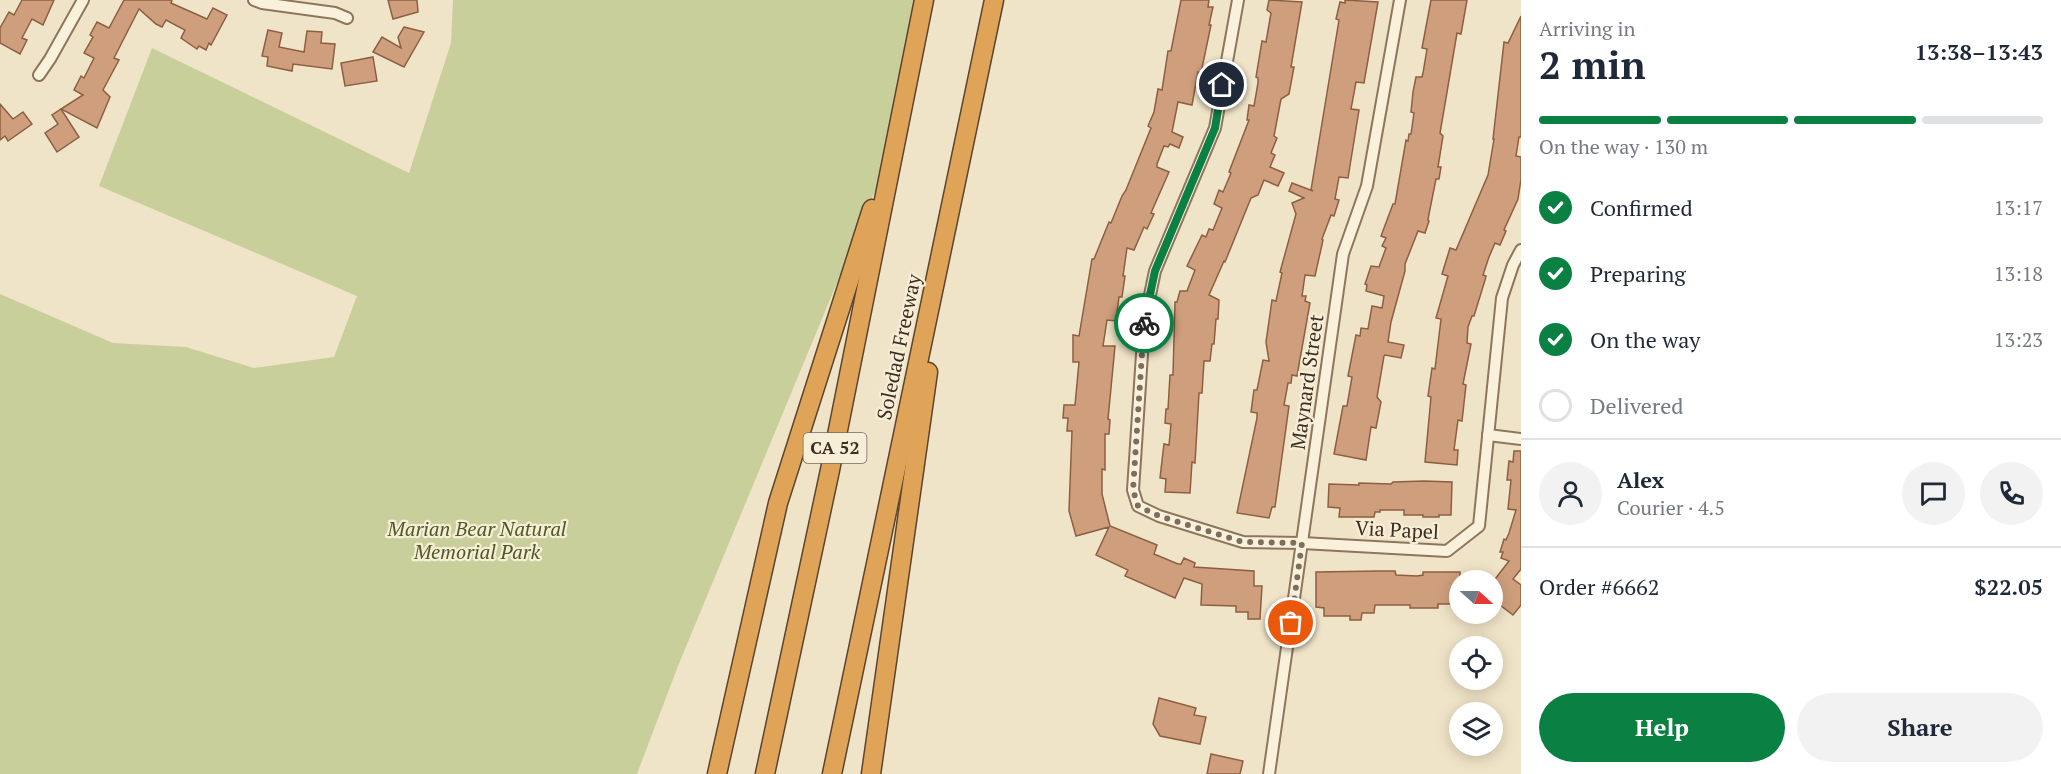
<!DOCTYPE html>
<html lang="en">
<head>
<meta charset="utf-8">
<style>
	:root { --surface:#fff; --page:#f2f2f3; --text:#1f2937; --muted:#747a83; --line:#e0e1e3; --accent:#0b8043 }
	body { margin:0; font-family:"PT Serif",serif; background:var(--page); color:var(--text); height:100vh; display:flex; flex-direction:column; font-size:22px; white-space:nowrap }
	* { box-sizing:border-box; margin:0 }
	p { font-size:20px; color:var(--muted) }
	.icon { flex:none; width:33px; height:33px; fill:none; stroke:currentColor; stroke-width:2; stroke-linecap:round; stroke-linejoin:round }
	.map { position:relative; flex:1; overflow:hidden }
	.drawer { display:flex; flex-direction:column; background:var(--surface); width:540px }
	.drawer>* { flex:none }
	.needle { width:39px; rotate:111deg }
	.buttons { position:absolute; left:1449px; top:570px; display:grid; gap:12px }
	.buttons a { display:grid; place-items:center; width:54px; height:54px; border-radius:50%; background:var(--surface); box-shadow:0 3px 15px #0003; font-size:30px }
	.pin { position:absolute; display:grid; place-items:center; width:51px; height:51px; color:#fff; margin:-26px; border:3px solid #fff; border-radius:50%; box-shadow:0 2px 6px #0007 }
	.courier { position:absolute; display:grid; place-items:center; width:60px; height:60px; margin:-30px; border:4px solid #0b8043; border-radius:50%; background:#fff; color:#222; box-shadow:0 2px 8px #0007 }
	.head em { font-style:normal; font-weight:700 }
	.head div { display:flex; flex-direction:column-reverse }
	.head { display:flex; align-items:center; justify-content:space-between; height:102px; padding:0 18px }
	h1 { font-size:39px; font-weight:700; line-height:45px }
	.bar { display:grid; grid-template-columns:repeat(4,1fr); gap:9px 6px; align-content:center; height:72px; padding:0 18px }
	.bar i { height:8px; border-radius:4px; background:var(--line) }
	.bar .on { background:var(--accent) }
	.bar p { grid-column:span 4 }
	.line { display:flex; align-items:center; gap:15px; padding:0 18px; border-top:2px solid var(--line) }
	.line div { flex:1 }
	.round { display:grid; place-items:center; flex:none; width:63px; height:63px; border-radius:32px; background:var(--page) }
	ol { padding:0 18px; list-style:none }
	li { display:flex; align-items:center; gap:18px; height:66px }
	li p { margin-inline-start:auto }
	li .icon { padding:6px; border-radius:50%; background:var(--accent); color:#fff; stroke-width:4 }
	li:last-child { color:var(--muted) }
	li i { width:33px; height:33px; border:3px solid var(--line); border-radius:50% }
	.button { display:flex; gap:12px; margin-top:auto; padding:12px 18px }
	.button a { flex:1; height:69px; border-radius:36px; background:var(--accent); color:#fff; font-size:24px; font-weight:700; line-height:69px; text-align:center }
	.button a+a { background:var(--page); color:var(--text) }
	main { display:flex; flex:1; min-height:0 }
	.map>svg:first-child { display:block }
	.green { fill:#c9cf9b }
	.building { fill:#cf9f7d; stroke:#8d5f41; stroke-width:1.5 }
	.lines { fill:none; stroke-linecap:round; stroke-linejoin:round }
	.street-casing { stroke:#8d765c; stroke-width:14 }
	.highway-casing { stroke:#5b4430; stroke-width:21 }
	.street { stroke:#faf1dc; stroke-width:10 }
	.highway { stroke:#e0a458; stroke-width:18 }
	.done { stroke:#7c6e5b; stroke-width:6; stroke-dasharray:0 10.8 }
	.route { stroke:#0b8043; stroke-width:8 }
	.labels { text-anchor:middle; stroke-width:4.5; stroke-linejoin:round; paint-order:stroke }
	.shield { fill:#f7eed8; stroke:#756857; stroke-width:1.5 }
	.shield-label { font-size:18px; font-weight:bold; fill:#3d2e20 }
	.street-label { font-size:20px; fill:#3d2e20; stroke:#f7eed8 }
	.park-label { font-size:20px; font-style:italic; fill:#4d5a26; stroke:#f7eed8 }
</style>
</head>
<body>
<main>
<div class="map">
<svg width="1521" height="774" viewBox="0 0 1521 774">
	<rect width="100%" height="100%" fill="#f0e4c8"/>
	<polygon class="green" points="453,0 931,0 902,126 678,666 637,774 0,774 0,294 113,343 186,347 254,368 334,357 357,296 99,186 152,48 409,173 451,43"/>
	<g class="building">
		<polygon points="22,0 54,0 43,25 32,19 22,38 27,40 20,54 0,43 0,28 9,12 14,15"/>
		<polygon points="124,0 172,0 171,3 207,19 213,8 227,15 211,45 209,43 206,50 199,46 197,49 181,38 185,30 166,20 162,27 156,24 139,9 114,58 119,60 103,90 110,97 97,128 61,109 83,95 74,90 81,76 84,78 94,58 84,53 93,37 90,35 97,22 109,28"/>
		<polygon points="388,0 417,0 418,12 393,19"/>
		<polygon points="1181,0 1209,0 1208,7 1213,7 1209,25 1211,25 1201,73 1198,72 1192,105 1178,102 1172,132 1183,137 1179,148 1170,144 1168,147 1164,146 1157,164 1157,167 1169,172 1151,213 1154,214 1147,229 1144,227 1134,250 1127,248 1123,276 1125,276 1122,297 1119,297 1116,321 1107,320 1103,346 1115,346 1108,419 1110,420 1109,434 1105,434 1105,470 1102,469 1102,494 1110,526 1157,545 1154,554 1178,564 1181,564 1184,558 1195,563 1194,567 1254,571 1254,586 1262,586 1260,619 1248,619 1248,612 1236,612 1236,606 1201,605 1202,584 1184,578 1175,598 1125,576 1128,570 1096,555 1109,527 1076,536 1069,511 1072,431 1067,431 1068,418 1063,418 1064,405 1075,405 1079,362 1073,362 1073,335 1079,336 1092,259 1094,259 1109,222 1111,223 1122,196 1126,190 1151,128 1148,126 1154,112 1158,89 1162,90 1168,51 1171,51"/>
		<polygon points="1269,0 1302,2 1291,67 1294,67 1289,94 1281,99 1274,136 1277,138 1271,153 1275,155 1270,167 1284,173 1278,186 1264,180 1258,195 1251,198 1225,262 1224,261 1209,295 1219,300 1218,319 1216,319 1214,344 1212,344 1210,361 1204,361 1202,393 1199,393 1195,463 1192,462 1190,493 1165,492 1166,479 1160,478 1164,444 1169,445 1171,424 1165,423 1166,409 1168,409 1170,375 1173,375 1175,302 1177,302 1180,291 1187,291 1195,270 1187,266 1202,235 1206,237 1209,229 1213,230 1222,208 1214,204 1219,190 1223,192 1231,173 1229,172 1249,120 1247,120 1249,105 1254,106 1258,83 1258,78 1256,77 1262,41 1266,42 1271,13 1267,10"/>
		<polygon points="1345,0 1378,2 1364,83 1356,82 1351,109 1359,110 1348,178 1339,177 1335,199 1339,200 1334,216 1331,215 1322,239 1323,240 1315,276 1305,275 1302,296 1306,296 1305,301 1310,303 1297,376 1292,375 1291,383 1288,383 1284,405 1289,406 1275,507 1272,507 1269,518 1237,513 1257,418 1257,413 1251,412 1254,390 1257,390 1263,360 1269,361 1266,342 1272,300 1276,301 1282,273 1280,272 1296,214 1292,203 1304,198 1289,191 1292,183 1313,191 1311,190 1339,20 1336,19 1340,2 1345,3"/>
		<polygon points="1431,0 1467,0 1461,34 1457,33 1446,98 1440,133 1443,136 1438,167 1441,167 1439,179 1436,179 1429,214 1428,220 1429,221 1425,233 1418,231 1405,264 1405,271 1391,322 1388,342 1404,345 1401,358 1385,355 1384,356 1377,397 1381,402 1376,428 1371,427 1366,460 1334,454 1343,406 1347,406 1352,377 1348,376 1356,335 1360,336 1361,328 1368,329 1372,306 1382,308 1384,296 1366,291 1367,285 1365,284 1371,266 1379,267 1386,248 1382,246 1386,238 1381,236 1393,204 1395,204 1406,140 1408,141 1409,134 1411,134 1414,113 1411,112 1413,92 1416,77 1422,77 1423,73 1427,49 1422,48"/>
		<polygon points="1521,16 1521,137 1519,137 1516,156 1521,157 1521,179 1518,199 1504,230 1506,231 1500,245 1495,243 1489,257 1483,275 1486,276 1485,280 1474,316 1472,316 1468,327 1467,343 1471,344 1463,384 1466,385 1462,421 1458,420 1454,450 1458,450 1457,465 1425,462 1431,397 1428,396 1432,368 1435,369 1441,319 1436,318 1448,276 1442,274 1450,248 1456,250 1488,175 1494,139 1493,139 1504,42 1508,43"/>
		<polygon points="404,27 424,32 404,67 373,52 382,37 401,48 398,37"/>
		<polygon points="268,30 282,33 279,47 304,52 307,31 322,32 321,43 335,44 332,69 293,64 292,71 267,66 268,57 262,56"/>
		<polygon points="373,57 377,81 345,86 341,63"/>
		<polygon points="0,104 13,119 23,112 32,124 8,141 5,136 0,140"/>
		<polygon points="61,109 79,137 57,152 45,133 58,124 52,115"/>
		<polygon points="1514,451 1521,451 1521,569 1513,579 1521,585 1521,605 1513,615 1492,599 1492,583 1509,561 1501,558 1503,552 1500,552 1504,539 1506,540 1509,533 1516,510 1508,509 1511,480 1507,480 1509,461 1513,462"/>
		<polygon points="1424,481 1452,482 1451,515 1439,515 1439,517 1423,517 1423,515 1404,515 1404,510 1380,510 1380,512 1375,512 1374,517 1339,517 1340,508 1328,507 1329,484 1359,485 1359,483 1391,484 1393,482"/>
		<polygon points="1380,571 1395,571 1396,575 1417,576 1423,575 1423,572 1460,572 1460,604 1438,604 1438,608 1410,608 1410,605 1375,605 1374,613 1362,613 1361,620 1350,620 1350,616 1324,616 1324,608 1316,607 1316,572"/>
		<polygon points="1159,698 1196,708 1194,715 1206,717 1200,744 1160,736 1153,724"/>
		<polygon points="1211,754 1243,761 1240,774 1207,774"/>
	</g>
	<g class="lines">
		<g class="street-casing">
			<g id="street">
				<polyline points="254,0 262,3 335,13 347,18"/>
				<polyline points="1238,0 1215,128 1155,271 1144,324 1133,490 1138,506 1159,516 1243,542 1302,543 1447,551 1479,526 1502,298 1513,265 1521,250"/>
				<polyline points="39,75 50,59 83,0"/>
				<polyline points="1488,435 1521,439"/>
				<polyline points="1269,774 1343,254 1367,186 1400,0"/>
			</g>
		</g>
		<g class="highway-casing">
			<g id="highway">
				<polyline points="717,774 778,503 872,209"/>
				<polyline points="765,774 830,470 924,0"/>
				<polyline points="832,774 994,0"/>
				<polyline points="871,774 928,372"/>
			</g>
		</g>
		<use href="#street" class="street"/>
		<use href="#highway" class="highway"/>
	</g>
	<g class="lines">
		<polyline class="done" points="1144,323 1133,490 1138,506 1159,516 1243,542 1302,543 1291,623"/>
		<polyline class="route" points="1144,323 1155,271 1215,128 1222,85"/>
	</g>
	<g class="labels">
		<rect class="shield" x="803.5" y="433" width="63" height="30" rx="4.5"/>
		<g class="shield-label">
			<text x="835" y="454">CA 52</text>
		</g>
		<g class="street-label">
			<text transform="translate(899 347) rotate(-78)" y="7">Soledad Freeway</text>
			<text transform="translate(1307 382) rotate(-82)" y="7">Maynard Street</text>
			<text transform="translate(1397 530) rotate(3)" y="7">Via Papel</text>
		</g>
		<g class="park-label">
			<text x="477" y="536">Marian Bear Natural<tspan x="477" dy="23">Memorial Park</tspan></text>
		</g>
	</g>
</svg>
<div class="buttons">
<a><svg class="needle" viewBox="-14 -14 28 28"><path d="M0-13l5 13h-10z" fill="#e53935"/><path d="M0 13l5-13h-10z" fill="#747a83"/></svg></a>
<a><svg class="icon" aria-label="locate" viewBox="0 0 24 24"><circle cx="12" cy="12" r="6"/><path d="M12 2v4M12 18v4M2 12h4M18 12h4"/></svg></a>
<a><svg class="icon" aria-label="layers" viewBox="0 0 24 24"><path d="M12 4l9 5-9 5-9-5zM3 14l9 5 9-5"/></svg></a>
</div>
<div class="pin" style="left:1291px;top:623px;background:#ea580c"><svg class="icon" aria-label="bag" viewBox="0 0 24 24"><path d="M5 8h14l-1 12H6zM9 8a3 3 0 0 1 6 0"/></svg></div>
<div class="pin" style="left:1222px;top:85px;background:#1f2937"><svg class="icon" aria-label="home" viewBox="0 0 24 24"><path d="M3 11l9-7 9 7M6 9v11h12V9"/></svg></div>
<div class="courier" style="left:1144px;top:323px"><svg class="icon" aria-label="bike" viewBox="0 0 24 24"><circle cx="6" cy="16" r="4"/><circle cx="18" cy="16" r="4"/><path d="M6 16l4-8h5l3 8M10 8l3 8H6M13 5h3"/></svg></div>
</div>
<section class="drawer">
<div class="head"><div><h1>2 min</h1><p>Arriving in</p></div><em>13:38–13:43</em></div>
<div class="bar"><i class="on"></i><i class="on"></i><i class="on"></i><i></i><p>On the way · 130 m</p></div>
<ol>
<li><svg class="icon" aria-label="check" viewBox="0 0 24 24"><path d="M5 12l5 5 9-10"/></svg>Confirmed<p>13:17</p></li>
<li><svg class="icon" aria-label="check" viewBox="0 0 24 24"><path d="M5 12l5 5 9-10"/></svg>Preparing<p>13:18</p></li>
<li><svg class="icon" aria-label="check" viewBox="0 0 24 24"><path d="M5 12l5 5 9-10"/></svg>On the way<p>13:23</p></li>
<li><i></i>Delivered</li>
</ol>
<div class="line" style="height:108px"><a class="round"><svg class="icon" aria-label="person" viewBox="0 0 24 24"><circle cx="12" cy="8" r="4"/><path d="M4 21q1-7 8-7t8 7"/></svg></a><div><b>Alex</b><p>Courier · 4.5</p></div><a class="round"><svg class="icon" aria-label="chat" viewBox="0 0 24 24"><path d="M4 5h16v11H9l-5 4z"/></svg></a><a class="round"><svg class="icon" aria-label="phone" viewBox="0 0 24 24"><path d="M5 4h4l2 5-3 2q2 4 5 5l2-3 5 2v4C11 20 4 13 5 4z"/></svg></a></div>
<div class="line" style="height:78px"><div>Order #6662</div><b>$22.05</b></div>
<div class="button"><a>Help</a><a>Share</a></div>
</section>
</main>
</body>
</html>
